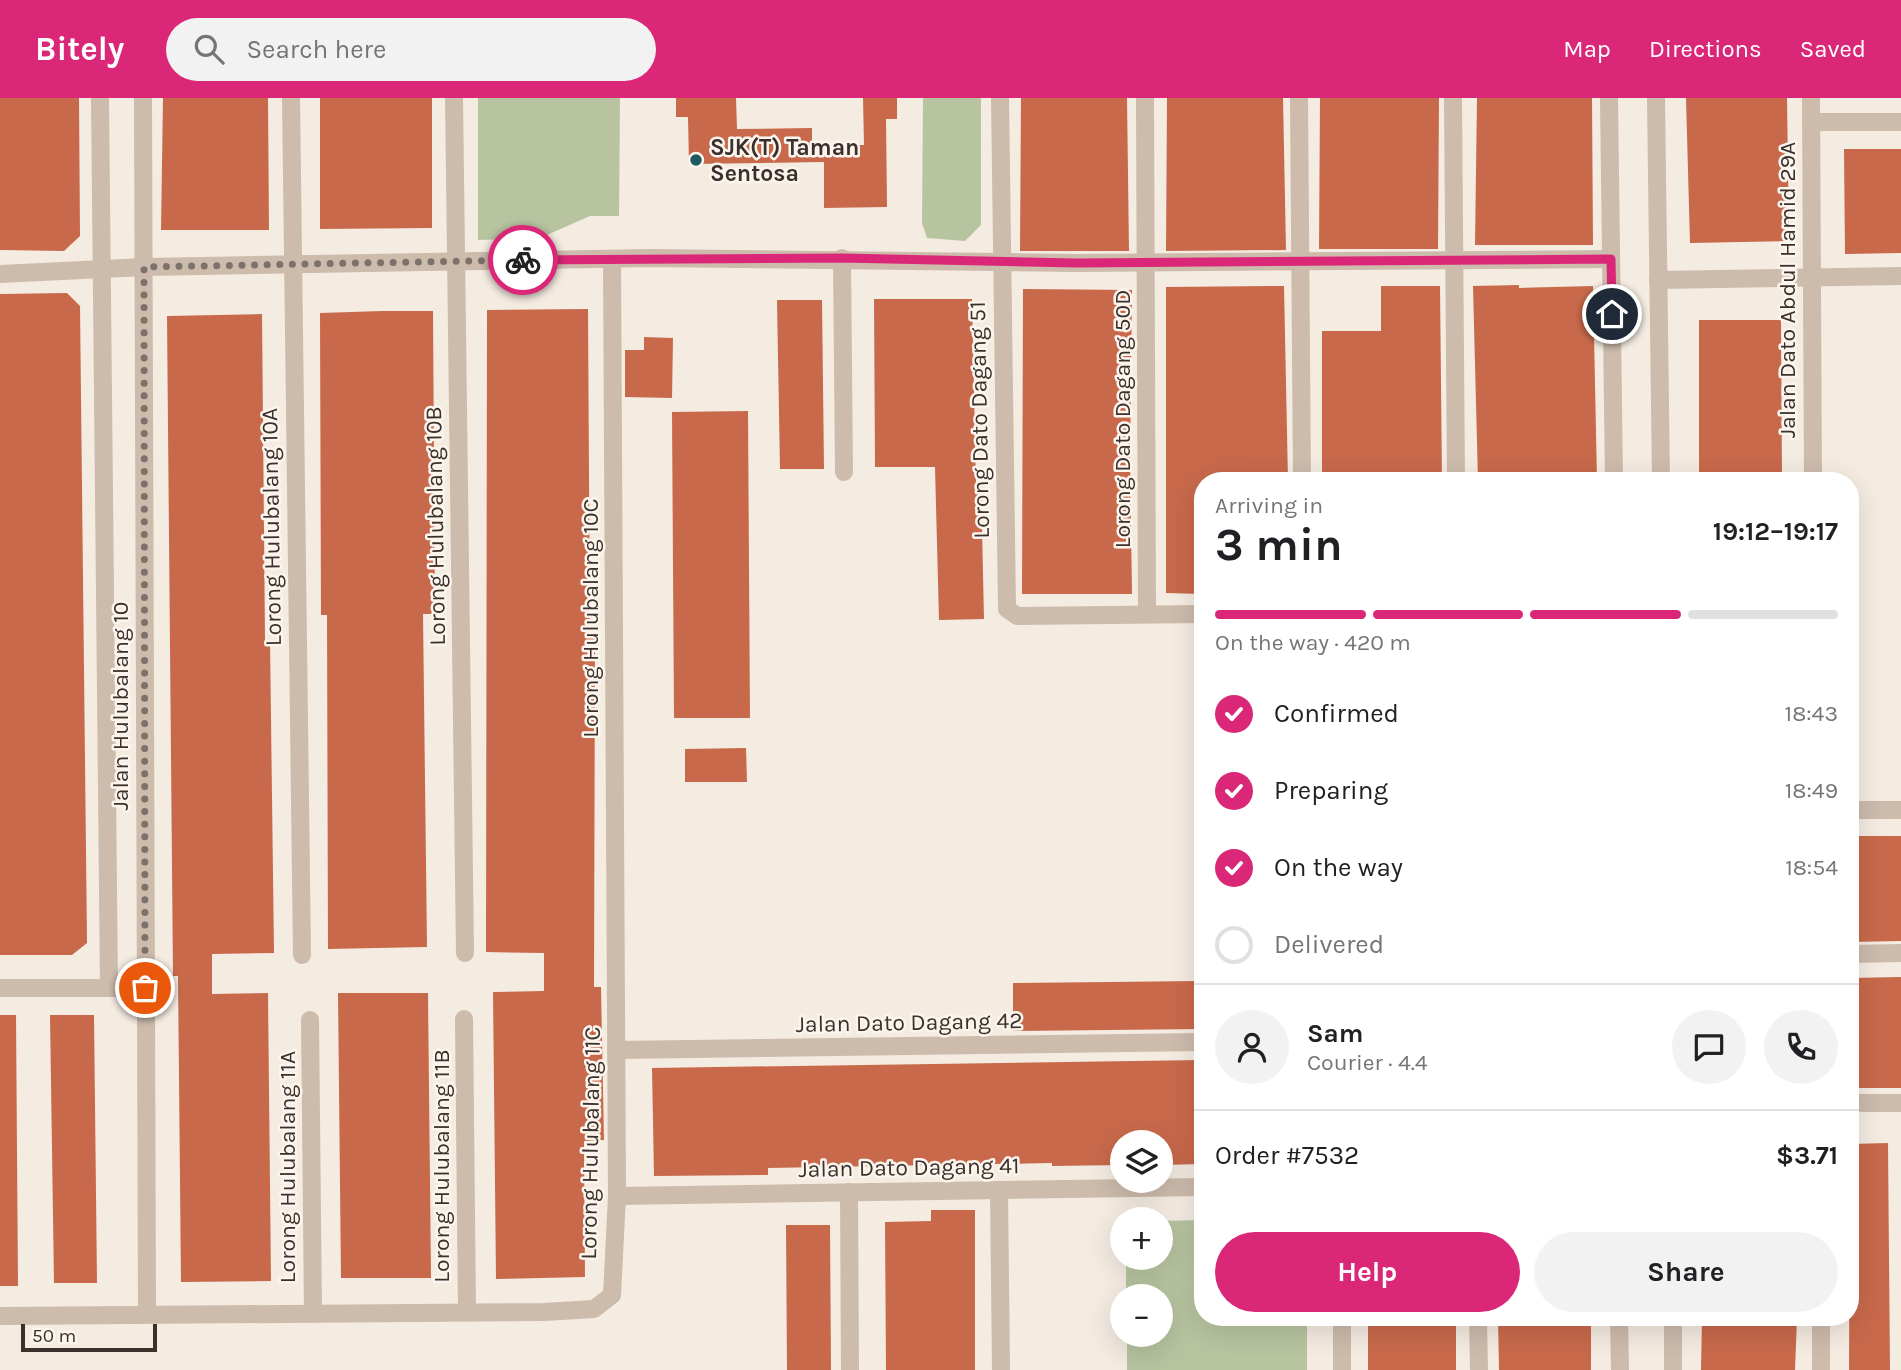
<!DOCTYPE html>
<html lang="en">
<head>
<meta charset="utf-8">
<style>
	:root { --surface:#fff; --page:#f2f2f2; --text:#202124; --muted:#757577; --line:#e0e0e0; --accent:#db2777 }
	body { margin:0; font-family:Karla,sans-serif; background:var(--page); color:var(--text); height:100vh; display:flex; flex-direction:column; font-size:26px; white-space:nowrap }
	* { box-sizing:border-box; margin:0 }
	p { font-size:23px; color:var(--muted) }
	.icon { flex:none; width:38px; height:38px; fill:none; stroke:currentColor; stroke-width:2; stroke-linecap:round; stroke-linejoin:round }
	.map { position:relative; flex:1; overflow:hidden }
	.drawer { position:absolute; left:1194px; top:374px; width:665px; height:854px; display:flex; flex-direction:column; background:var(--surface); border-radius:28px; box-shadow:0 7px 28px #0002 }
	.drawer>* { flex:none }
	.buttons { position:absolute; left:1110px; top:1032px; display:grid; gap:14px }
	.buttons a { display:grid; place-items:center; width:63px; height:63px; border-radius:50%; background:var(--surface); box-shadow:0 7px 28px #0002; font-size:35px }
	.scale { position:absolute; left:21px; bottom:18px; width:136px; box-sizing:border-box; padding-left:7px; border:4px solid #3b302b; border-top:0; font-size:19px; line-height:24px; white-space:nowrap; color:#3b302b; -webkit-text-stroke:5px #fbf5ee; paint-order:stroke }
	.pin { position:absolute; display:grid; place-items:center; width:60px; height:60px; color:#fff; margin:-30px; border:4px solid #fff; border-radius:50%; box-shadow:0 2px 7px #0007 }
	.courier { position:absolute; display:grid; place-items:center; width:70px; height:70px; margin:-35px; border:5px solid #db2777; border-radius:50%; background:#fff; color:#222; box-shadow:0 2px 9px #0007 }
	.headline em { font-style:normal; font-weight:700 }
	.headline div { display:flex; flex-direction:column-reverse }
	.headline { display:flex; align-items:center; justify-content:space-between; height:119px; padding:0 21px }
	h1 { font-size:46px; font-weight:700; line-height:52px }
	.bar { display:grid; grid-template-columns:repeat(4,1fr); gap:10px 7px; align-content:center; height:84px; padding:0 21px }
	.bar i { height:9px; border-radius:5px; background:var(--line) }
	.bar .current { background:var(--accent) }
	.bar p { grid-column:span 4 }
	.line { display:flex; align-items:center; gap:18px; padding:0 21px; border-top:2px solid var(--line) }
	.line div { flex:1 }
	.round { display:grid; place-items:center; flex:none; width:74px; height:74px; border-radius:37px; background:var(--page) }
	ol { padding:0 21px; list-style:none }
	li { display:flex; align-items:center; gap:21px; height:77px }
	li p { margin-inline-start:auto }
	li .icon { padding:7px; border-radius:50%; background:var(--accent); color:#fff; stroke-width:4 }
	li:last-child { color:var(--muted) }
	li i { width:38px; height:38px; border:4px solid var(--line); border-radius:50% }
	.button { display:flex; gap:14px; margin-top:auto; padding:14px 21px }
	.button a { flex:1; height:80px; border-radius:42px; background:var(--accent); color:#fff; font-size:28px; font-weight:700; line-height:80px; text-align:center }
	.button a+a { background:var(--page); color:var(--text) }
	header { display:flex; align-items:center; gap:42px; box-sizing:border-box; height:98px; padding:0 35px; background:var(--accent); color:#fff }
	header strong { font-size:33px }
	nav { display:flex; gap:38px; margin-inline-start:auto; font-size:24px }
	.search { width:490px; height:63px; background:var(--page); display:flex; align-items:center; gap:18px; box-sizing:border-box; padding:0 24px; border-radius:38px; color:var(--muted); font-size:26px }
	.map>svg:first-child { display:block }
	.green { fill:#b8c4a0 }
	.building { fill:#c8694b }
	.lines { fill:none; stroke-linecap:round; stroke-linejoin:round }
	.minor { stroke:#cdbbac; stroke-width:18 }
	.done { stroke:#7c716b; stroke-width:7; stroke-dasharray:0 12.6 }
	.route { stroke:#db2777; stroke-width:9 }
	.poi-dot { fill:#1f5a5e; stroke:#fbf5ee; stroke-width:2.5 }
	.labels { text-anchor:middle; stroke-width:5; stroke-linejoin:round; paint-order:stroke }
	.poi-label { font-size:23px; font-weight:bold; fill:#3b302b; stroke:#fbf5ee; text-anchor:start }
	.street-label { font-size:23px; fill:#3b302b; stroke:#fbf5ee }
</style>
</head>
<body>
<header>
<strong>Bitely</strong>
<div class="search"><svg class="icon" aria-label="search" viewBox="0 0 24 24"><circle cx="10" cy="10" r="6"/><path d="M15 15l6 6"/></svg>Search here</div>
<nav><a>Map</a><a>Directions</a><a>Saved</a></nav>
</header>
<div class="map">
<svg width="1901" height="1272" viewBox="0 0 1901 1272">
	<rect width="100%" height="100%" fill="#f4ebe1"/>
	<g class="green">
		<polygon points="478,0 620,0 619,118 590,118 540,140 478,142"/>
		<polygon points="923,0 981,0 981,127 965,143 927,140 922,125"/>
		<polygon points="1202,1122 1202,1220 1307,1220 1307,1272 1127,1272 1127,1237 1160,1237 1160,1199 1126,1199 1126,1160 1160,1160 1160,1123"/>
	</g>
	<g class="building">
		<polygon points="0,0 79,0 80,138 64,153 0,152"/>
		<polygon points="163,0 268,0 269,132 161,132"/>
		<polygon points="320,0 432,0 432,130 320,131"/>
		<polygon points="676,0 736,0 737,31 812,30 812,47 864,47 863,0 897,0 897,21 886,21 887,109 824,110 824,64 689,66 688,19 676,19"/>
		<polygon points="1021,0 1127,0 1129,153 1020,153"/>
		<polygon points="1167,0 1283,0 1286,152 1166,153"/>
		<polygon points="1320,0 1439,0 1438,151 1319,151"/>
		<polygon points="1477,0 1592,0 1593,147 1475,147"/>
		<polygon points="1686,0 1787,0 1789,143 1690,145"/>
		<polygon points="1844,51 1901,51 1901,155 1845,156"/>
		<polygon points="1519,187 1519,190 1593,188 1597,383 1478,383 1473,188"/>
		<polygon points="1284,188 1288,383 1202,383 1202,496 1166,495 1166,189"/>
		<polygon points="1381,188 1440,188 1442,383 1322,383 1322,233 1381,233"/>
		<polygon points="1023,191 1132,192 1130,360 1132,496 1022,496"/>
		<polygon points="67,195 80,208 87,845 72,857 0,857 0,196"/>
		<polygon points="874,201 972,201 976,385 981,385 984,521 939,522 935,369 875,369"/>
		<polygon points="777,202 822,202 824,371 780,371"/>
		<polygon points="588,211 590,537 595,537 594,889 601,889 604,1042 584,1043 585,1179 496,1181 493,894 544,893 544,855 486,854 487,212"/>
		<polygon points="383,213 433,213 435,516 423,516 427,849 328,851 327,517 321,517 320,215"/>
		<polygon points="262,216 265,542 270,542 274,855 212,856 212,896 268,895 271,1183 181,1184 178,878 173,878 167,218"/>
		<polygon points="1699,222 1781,222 1782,383 1699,383"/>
		<polygon points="644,239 673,240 672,300 625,299 625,252 644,252"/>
		<polygon points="748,313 750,620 674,620 672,314"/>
		<polygon points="746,650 747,684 685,684 685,651"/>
		<polygon points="1857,738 1901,738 1901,843 1850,844 1850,793 1858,793"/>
		<polygon points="1901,879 1901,990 1850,990 1850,880"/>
		<polygon points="1200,883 1201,931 1013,933 1013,885"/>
		<polygon points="338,895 428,895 431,1180 341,1180"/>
		<polygon points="0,917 16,917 18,1188 0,1188"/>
		<polygon points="50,917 94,917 97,1185 54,1185"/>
		<polygon points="1202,962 1202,1066 1160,1067 1160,1045 1122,1045 1122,1067 1052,1068 1052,1065 768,1070 768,1077 654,1078 652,970"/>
		<polygon points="1888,1045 1890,1272 1849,1272 1850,1046"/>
		<polygon points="931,1112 975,1112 975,1272 886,1272 885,1124 931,1123"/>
		<polygon points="786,1127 830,1127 831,1272 787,1272"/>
		<rect x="1368" y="1220" width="88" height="52"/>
		<polygon points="1498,1220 1591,1220 1591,1272 1499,1272"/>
		<polygon points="1702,1220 1797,1220 1795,1272 1701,1272"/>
	</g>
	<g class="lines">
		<g class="minor">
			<polyline points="100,0 109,890"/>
			<polyline points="143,0 147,1216"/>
			<polyline points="291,0 302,857"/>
			<polyline points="454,0 465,855"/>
			<polyline points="1000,0 1007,511 1017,518 1202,516"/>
			<polyline points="1145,0 1147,516"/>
			<polyline points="1299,0 1302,383"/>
			<polyline points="1453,0 1456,383"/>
			<polyline points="1609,0 1614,383"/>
			<polyline points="1656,0 1661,383"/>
			<polyline points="1811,0 1813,383"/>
			<polyline points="1811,24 1901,24"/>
			<polyline points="842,160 844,374"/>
			<polyline points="0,176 144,169 650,160 1076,165 1611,161"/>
			<polyline points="1658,182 1901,178"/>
			<polyline points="1850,712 1901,712"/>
			<polyline points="1850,856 1901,855"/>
			<polyline points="0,890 145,890"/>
			<polyline points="464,921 467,1214"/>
			<polyline points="310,922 313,1215"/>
			<polyline points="616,952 1202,944"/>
			<polyline points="1850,1005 1901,1005"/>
			<polyline points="999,1092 1001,1272"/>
			<polyline points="849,1094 850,1272"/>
			<polyline points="617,1098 1202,1089"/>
			<polyline points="0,1218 544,1214 594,1211 612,1197 617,1098 612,161"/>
			<polyline points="1342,1220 1342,1272"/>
			<polyline points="1478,1220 1479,1272"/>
			<polyline points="1619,1220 1620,1272"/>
			<polyline points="1673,1220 1673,1272"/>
			<polyline points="1821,1272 1821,1220"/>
		</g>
	</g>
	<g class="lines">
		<polyline class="done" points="145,890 144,169 523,162"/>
		<polyline class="route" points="523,162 842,160 1076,165 1611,161 1612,216"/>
	</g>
	<circle class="poi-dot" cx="696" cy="62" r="7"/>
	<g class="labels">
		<g class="poi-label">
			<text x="710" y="57">SJK(T) Taman<tspan x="710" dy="26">Sentosa</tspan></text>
		</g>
		<g class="street-label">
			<text transform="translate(1787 192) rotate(-90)" y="8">Jalan Dato Abdul Hamid 29A</text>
			<text transform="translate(1122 321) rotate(-90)" y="8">Lorong Dato Dagang 50D</text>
			<text transform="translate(979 322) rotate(-91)" y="8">Lorong Dato Dagang 51</text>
			<text transform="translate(435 428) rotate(-91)" y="8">Lorong Hulubalang 10B</text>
			<text transform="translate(271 429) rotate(-91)" y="8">Lorong Hulubalang 10A</text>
			<text transform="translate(590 520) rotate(-90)" y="8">Lorong Hulubalang 10C</text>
			<text transform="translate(120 608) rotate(-90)" y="8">Jalan Hulubalang 10</text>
			<text transform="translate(909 924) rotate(-1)" y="8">Jalan Dato Dagang 42</text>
			<text transform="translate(590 1045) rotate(-89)" y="8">Lorong Hulubalang 11C</text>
			<text transform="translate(441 1068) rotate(-90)" y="8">Lorong Hulubalang 11B</text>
			<text transform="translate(287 1069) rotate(-90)" y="8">Lorong Hulubalang 11A</text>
			<text transform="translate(909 1069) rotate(-1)" y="8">Jalan Dato Dagang 41</text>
		</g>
	</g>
</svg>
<div class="buttons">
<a><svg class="icon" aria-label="layers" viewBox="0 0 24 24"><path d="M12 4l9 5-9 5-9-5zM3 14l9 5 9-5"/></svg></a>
<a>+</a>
<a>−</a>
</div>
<div class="scale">50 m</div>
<div class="pin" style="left:145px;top:890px;background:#ea580c"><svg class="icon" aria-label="bag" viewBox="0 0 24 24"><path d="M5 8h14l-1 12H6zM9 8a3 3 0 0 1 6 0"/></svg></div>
<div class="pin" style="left:1612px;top:216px;background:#1f2937"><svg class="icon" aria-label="home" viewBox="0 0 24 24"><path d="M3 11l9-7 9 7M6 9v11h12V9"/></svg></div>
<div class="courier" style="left:523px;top:162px"><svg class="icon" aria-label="bike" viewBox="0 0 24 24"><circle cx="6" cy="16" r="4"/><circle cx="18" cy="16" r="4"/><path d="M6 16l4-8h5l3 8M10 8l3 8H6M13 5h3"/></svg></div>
<section class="drawer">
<div class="headline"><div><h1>3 min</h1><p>Arriving in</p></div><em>19:12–19:17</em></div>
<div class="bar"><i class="current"></i><i class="current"></i><i class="current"></i><i></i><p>On the way · 420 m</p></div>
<ol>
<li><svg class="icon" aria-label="check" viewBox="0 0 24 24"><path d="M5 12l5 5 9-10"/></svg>Confirmed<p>18:43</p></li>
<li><svg class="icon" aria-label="check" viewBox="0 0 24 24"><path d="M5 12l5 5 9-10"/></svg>Preparing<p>18:49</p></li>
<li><svg class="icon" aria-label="check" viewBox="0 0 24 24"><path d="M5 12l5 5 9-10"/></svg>On the way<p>18:54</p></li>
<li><i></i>Delivered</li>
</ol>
<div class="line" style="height:126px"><a class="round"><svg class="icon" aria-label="person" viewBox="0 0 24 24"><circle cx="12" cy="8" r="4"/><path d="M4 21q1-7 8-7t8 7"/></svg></a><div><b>Sam</b><p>Courier · 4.4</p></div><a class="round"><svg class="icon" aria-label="chat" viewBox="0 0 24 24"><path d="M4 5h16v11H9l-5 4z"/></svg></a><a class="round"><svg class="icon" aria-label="phone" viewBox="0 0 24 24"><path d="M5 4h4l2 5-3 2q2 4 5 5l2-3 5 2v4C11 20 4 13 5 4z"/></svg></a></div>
<div class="line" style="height:91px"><div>Order #7532</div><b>$3.71</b></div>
<div class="button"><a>Help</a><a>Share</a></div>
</section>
</div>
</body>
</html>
